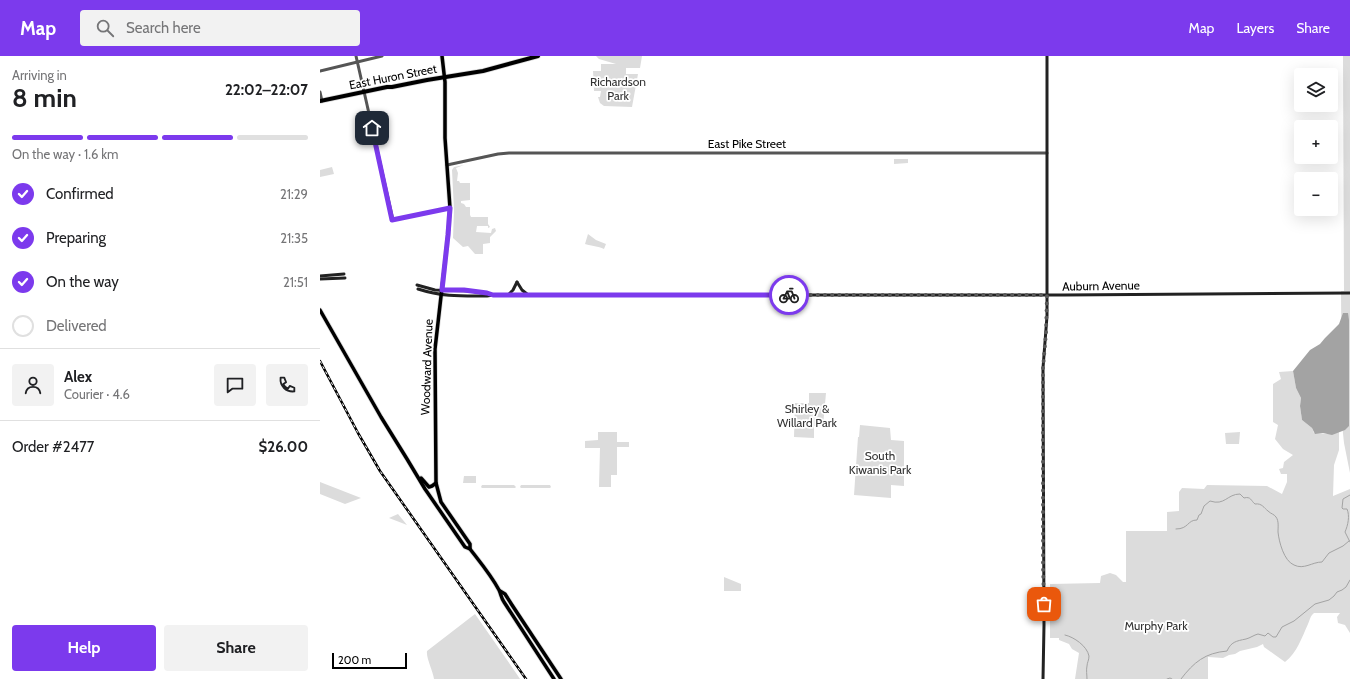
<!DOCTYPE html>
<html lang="en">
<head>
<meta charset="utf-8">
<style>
	:root { --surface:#fff; --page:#f2f2f2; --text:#202124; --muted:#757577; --line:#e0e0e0; --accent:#7c3aed }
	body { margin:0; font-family:Cabin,sans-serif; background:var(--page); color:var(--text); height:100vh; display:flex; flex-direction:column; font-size:15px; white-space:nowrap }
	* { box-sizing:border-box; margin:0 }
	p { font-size:13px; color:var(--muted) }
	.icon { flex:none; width:22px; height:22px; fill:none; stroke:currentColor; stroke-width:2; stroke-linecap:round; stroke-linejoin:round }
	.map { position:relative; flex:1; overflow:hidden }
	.sheet { display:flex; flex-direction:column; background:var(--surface); width:320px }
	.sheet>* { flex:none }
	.tools { position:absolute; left:974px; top:12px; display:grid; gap:8px }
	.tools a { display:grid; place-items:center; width:44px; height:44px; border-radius:4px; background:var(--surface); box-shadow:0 4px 16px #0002; font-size:20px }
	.scale { position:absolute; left:12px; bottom:10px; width:75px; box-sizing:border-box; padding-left:4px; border:2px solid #000; border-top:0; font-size:11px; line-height:14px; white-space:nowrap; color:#000; -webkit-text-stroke:3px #fff; paint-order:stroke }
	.pin { position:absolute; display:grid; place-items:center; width:34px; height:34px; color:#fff; margin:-17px; border-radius:8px; box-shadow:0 2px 6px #0006 }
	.courier { position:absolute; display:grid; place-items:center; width:40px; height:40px; margin:-20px; border:3px solid #7c3aed; border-radius:50%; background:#fff; color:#222; box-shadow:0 1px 5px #0007 }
	.summary em { font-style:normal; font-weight:700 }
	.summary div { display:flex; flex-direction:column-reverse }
	.summary { display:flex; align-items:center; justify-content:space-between; height:68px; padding:0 12px }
	h1 { font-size:26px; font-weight:700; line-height:30px }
	.bar { display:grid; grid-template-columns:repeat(4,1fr); gap:6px 4px; align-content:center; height:48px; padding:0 12px }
	.bar i { height:5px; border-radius:3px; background:var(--line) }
	.bar .selected { background:var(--accent) }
	.bar p { grid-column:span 4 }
	.line { display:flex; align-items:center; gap:10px; padding:0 12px; border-top:1px solid var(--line) }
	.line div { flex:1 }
	.round { display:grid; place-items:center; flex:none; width:42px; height:42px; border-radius:4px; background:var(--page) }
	ol { padding:0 12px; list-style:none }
	li { display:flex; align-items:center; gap:12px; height:44px }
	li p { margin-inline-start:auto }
	li .icon { padding:4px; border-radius:50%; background:var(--accent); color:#fff; stroke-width:4 }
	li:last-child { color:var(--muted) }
	li i { width:22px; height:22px; border:2px solid var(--line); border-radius:50% }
	.action { display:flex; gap:8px; margin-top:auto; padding:8px 12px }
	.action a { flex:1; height:46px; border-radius:4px; background:var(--accent); color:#fff; font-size:16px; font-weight:700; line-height:46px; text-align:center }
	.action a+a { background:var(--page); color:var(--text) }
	header { display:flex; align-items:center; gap:24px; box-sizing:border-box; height:56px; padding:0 20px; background:var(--accent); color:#fff }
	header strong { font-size:19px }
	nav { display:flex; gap:22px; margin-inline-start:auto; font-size:14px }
	.search { width:280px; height:36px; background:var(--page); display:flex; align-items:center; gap:10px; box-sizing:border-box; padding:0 14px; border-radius:4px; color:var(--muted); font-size:15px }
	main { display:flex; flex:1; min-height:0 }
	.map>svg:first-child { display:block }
	.green { fill:#dcdcdc }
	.water { fill:#a3a3a3 }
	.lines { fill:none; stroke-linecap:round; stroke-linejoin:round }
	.stream { stroke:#a3a3a3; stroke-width:1 }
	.primary-casing { stroke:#dbdbdb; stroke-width:5 }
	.trunk-casing { stroke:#dbdbdb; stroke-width:5.5 }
	.tertiary { stroke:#555; stroke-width:3 }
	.secondary { stroke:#222; stroke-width:3 }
	.primary { stroke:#000; stroke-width:3.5 }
	.trunk { stroke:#000; stroke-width:4 }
	.rail-casing { stroke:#000; stroke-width:2.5 }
	.rail { stroke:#fff; stroke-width:1; stroke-dasharray:3; stroke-linecap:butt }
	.done { stroke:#595959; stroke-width:4; stroke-dasharray:0 7.2 }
	.route { stroke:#7c3aed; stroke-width:5 }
	.labels { text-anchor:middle; stroke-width:3.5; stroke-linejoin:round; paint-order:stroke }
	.street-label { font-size:12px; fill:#000; stroke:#fff }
	.park-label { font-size:12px; fill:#333; stroke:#fff }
</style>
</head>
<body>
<header>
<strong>Map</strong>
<div class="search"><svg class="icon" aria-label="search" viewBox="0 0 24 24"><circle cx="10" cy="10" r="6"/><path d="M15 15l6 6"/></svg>Search here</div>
<nav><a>Map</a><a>Layers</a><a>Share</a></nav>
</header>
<main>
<section class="sheet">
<div class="summary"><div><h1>8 min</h1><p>Arriving in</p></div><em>22:02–22:07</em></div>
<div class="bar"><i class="selected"></i><i class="selected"></i><i class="selected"></i><i></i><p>On the way · 1.6 km</p></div>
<ol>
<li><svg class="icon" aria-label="check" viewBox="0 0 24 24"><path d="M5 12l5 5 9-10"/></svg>Confirmed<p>21:29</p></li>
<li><svg class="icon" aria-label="check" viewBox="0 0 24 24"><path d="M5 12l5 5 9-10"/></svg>Preparing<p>21:35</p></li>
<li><svg class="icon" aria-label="check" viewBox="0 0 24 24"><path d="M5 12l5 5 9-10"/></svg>On the way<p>21:51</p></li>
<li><i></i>Delivered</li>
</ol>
<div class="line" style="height:72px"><a class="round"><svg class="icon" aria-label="person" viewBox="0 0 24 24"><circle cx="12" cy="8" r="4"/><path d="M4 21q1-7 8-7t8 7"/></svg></a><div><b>Alex</b><p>Courier · 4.6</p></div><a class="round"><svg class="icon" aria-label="chat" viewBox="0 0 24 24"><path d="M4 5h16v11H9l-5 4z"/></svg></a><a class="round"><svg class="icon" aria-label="phone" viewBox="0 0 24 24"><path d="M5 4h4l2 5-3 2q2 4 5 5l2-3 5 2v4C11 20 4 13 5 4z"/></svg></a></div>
<div class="line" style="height:52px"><div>Order #2477</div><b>$26.00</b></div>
<div class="action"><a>Help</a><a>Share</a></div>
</section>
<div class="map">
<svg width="1030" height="623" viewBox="0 0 1030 623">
	<rect width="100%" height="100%" fill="#fff"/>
	<g class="green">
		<polygon points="276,0 322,0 320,12 306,12 306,18 318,18 312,51 284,50 280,47 278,41 280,41 281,35 274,35 273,15 281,15 281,8 296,8 279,3"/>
		<polygon points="1023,0 1030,0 1030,417 1024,387 1022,368 1021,235 1024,235"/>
		<polygon points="574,103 588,103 588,107 574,108"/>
		<polygon points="144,109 136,112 138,117 137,125 139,125 140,127 150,127 150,144 141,145 141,147 144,148 146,151 150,151 150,159 151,161 168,161 168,168 170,171 168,172 168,170 157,170 156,176 171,177 172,173 175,172 176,175 170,181 170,187 163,188 163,198 155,198 148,190 143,191 133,182 134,154 132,114 134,111"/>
		<polygon points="12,111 14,118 0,121 0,114"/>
		<path d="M268,178L276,184L286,188L284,193C278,190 272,190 265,188Z"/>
		<path d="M973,315L976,332L981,342L980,350L982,364L992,372L994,377C1005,377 1009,380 1019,375V394L1014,409L1013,440L1030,433V577L1025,569L1018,567L1017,561L1020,557H994C990,560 990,564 988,568C982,581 977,597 965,606L944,591L943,588L937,591L920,595L915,598L909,599L903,602L888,601V623H755L759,597L752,593L749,588L739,584V582H730V528L780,527L781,520L790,517L796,519L803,526H806V475H847V456L859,455V436L862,432L884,433L887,429L947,430L962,438L967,426V418H961L959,413L963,412L964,406L973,399L963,393L955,383L958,369L953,366V328L961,323L959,316Z"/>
		<polygon points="489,337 506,337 503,370 494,370 494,382 474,381 475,347 489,347"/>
		<polygon points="540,369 570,372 571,384 584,385 584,430 571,429 571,442 534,439 538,381 539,381"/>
		<polygon points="278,376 297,376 297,386 309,386 309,391 297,391 297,419 291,419 291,431 279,431 280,392 265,392 265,385 278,384"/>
		<polygon points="920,376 919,388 906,388 905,377"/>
		<polygon points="144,420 156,420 156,427 143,427"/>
		<polygon points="0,426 41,442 25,448 0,438"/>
		<polygon points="162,429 194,429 196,431 195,432 162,432 161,431"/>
		<polygon points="201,429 230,429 231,431 230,432 201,432 200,431"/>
		<polygon points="78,458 87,469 69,462"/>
		<polygon points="404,521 421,528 421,535 404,535"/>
		<path d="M155,558L196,617L200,623H114C113,615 106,602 107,595Z"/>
	</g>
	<polygon class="water" points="1023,257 1028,257 1029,264 1029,370 1025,374 1012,379 1003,377 995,378 992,372 982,364 980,350 981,342 976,332 973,315 990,294 1000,288 1005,282 1019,268"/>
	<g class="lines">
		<g class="stream">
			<path d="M1030,439L1023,443L1022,452L1023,453H1027C1030,460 1028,469 1025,476L1030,486"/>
			<path d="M856,473C869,473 867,464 877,464L879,459L881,458L884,450L890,445C905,450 907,438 920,438L924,442C931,440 931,445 935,448C942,447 944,452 948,455C951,458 954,458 956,461C959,465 958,471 958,476C959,486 964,505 974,509C984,514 992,506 1002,506L1009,497L1023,490L1029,485"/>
			<path d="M745,579C754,581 767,590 769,600C769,604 767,607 767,610C766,614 767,619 767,623"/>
			<polyline points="847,623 850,622 852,623"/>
			<path d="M861,623C874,606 885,597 907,595C911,586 916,585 926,583C930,582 934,579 938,578L945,580L948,577L953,581H956L962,571L974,565L995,548L1009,544L1014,540L1017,536L1022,534L1026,531L1030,524"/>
		</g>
		<g class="primary-casing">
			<g id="primary">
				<polyline points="122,0 125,26 125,82 130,152 128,179 115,293 116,427 121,446 150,488 150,493"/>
				<path d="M0,254L61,361L87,403L105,433L145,491L150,493C160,506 171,519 179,534C181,538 181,542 184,546L234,623"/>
				<polyline points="101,422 109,431 112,430 116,427"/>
				<polyline points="180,535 185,538 192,549 241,623"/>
			</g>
		</g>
		<g class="trunk-casing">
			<polyline id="trunk" points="0,45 67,31 72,31 107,24 163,15 218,0"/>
		</g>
		<g class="tertiary">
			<polyline points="36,0 73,164 130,152"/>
			<polyline points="0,15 62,0"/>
			<polyline points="0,36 2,45"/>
			<polyline points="127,109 178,98 189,97 727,97"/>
		</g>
		<g class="secondary">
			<polyline points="0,220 24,218"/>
			<polyline points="0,223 25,222"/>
			<polyline points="197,226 202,234 207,238"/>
			<polyline points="97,229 115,234 151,235 172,239"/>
			<path d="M98,233C123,241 142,240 167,240L173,239H744L1030,237"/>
			<polyline points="188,239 193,234 197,226"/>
			<polyline points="723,623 724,569 723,312 727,260 727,0"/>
		</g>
		<use href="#primary" class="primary"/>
		<use href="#trunk" class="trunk"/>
		<g class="rail-casing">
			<polyline id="rail" points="0,305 38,377 60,415 206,623"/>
		</g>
		<use href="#rail" class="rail"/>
	</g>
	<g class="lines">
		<polyline class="done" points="469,239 727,239 726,277 723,312 723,510 724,548"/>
		<polyline class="route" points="52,72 72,164 130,152 128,179 122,234 144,234 167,237 173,239 469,239"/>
	</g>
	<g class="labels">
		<g class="street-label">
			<text transform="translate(73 21) rotate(-11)" y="4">East Huron Street</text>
			<text x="427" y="92">East Pike Street</text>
			<text transform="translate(781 230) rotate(-1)" y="4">Auburn Avenue</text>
			<text transform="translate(107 311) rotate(-88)" y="4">Woodward Avenue</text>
		</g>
		<g class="park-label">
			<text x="298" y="30">Richardson<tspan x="298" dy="14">Park</tspan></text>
			<text x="487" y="357">Shirley &amp;<tspan x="487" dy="14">Willard Park</tspan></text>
			<text x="560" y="404">South<tspan x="560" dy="14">Kiwanis Park</tspan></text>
			<text x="836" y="574">Murphy Park</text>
		</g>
	</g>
</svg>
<div class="tools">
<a><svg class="icon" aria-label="layers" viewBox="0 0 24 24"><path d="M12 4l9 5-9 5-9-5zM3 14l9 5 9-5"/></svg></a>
<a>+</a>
<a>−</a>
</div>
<div class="scale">200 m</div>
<div class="pin" style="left:724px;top:548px;background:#ea580c"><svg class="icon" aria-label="bag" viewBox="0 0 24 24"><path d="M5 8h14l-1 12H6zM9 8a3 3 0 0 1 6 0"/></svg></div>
<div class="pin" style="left:52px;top:72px;background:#1f2937"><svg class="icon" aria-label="home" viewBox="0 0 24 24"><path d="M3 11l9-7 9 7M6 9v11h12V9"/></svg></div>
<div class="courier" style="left:469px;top:239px"><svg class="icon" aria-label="bike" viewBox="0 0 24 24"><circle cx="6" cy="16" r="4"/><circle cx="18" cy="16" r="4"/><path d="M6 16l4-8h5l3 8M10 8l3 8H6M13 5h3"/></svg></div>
</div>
</main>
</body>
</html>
